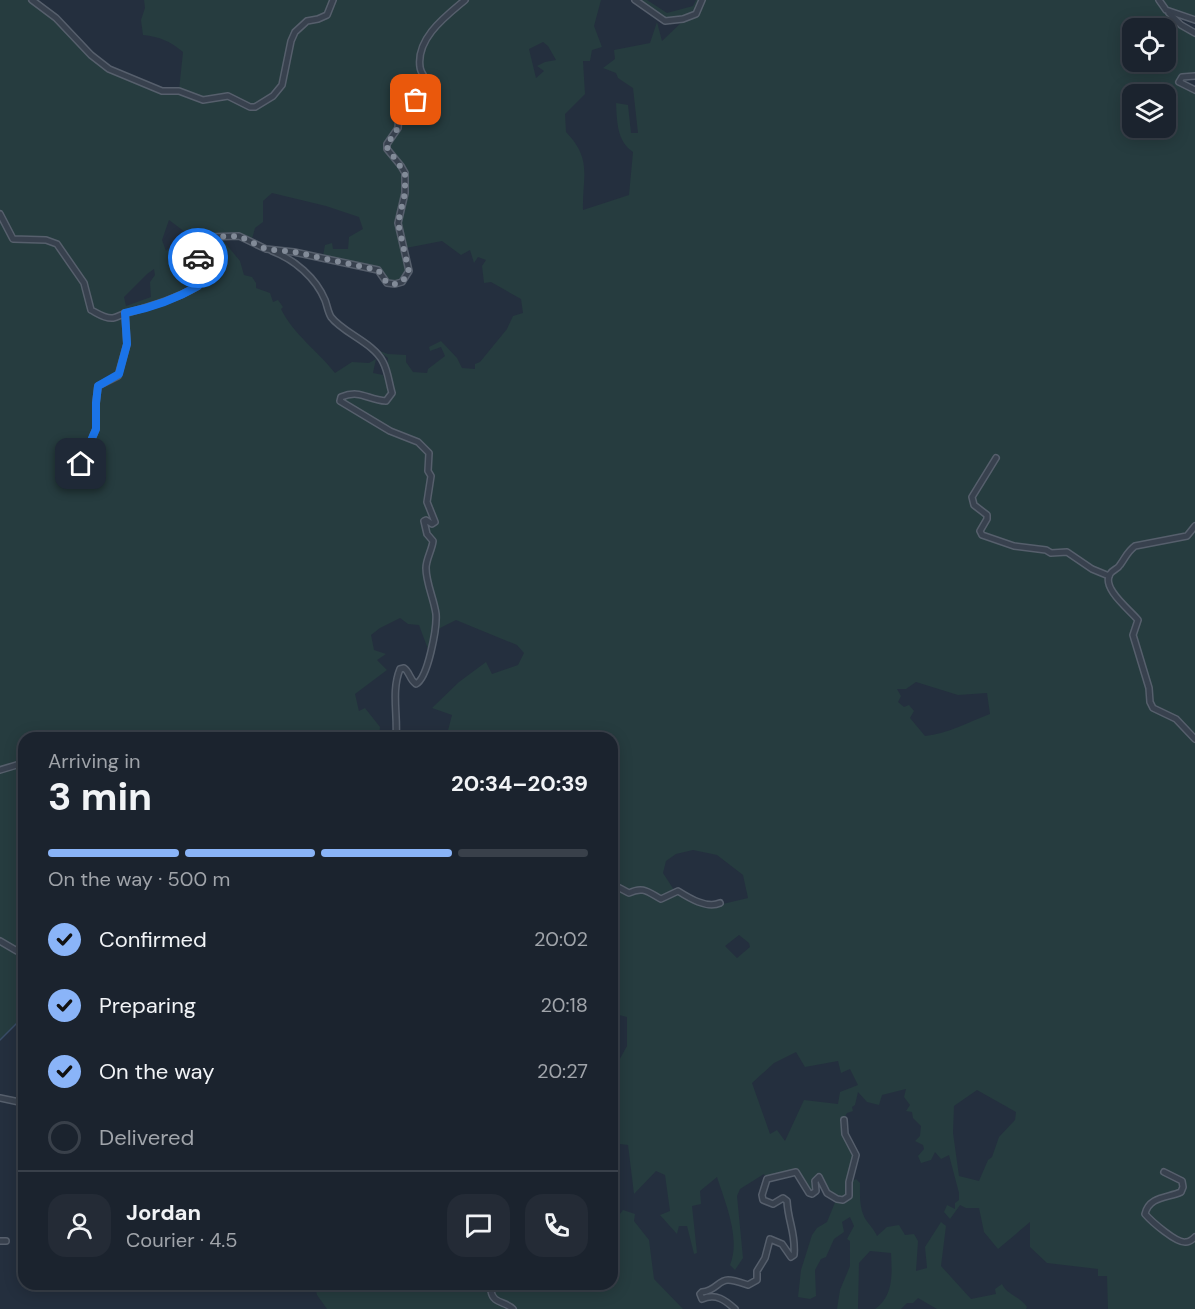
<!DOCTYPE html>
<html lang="en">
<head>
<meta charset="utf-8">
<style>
	:root { --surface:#1b232e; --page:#242b36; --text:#f1f3f6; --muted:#a0a4aa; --line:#39404a; --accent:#8ab4f8 }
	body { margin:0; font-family:"DM Sans",sans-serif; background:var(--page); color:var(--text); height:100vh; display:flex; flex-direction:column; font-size:22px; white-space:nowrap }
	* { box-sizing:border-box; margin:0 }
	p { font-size:20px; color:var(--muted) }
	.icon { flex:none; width:33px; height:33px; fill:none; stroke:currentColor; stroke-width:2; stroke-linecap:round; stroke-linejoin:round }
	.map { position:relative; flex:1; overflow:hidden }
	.side { position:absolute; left:18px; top:732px; width:600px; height:558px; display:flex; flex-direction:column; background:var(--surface); border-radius:18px; box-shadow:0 3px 15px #0003,0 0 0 2px var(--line) }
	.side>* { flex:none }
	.buttons { position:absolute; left:1122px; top:18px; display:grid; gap:12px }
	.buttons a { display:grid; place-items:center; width:54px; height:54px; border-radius:12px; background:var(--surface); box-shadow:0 3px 15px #0003,0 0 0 2px var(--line); font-size:30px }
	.pin { position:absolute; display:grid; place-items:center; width:51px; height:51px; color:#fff; margin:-26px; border-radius:12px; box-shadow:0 3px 9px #0006 }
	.courier { position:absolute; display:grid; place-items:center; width:60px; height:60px; margin:-30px; border:4px solid #1a73e8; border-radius:50%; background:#fff; color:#222; box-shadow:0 2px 8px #0007 }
	.summary em { font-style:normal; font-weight:700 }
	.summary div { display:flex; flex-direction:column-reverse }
	.summary { display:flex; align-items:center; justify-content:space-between; height:102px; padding:0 30px }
	h1 { font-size:39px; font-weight:700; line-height:45px }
	.bar { display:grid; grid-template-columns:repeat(4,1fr); gap:9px 6px; align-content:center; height:72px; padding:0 30px }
	.bar i { height:8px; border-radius:4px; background:var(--line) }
	.bar .selected { background:var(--accent) }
	.bar p { grid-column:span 4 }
	.line { display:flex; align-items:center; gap:15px; padding:0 30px; border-top:2px solid var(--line) }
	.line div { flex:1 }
	.round { display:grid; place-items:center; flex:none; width:63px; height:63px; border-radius:18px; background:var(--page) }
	ol { padding:0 30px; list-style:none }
	li { display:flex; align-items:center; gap:18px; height:66px }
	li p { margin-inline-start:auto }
	li .icon { padding:6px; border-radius:50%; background:var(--accent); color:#111; stroke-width:4 }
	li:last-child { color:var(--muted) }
	li i { width:33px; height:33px; border:3px solid var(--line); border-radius:50% }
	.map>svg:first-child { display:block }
	.green { fill:#263c3f; fill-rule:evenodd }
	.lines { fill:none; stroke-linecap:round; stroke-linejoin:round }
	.stream { stroke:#394c67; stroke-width:1.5 }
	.minor-casing { stroke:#565f6c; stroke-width:8 }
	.minor { stroke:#38414e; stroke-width:5 }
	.done { stroke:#828b98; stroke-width:6; stroke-dasharray:0 10.8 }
	.route { stroke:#1a73e8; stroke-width:8 }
</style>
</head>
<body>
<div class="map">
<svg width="1195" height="1309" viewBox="0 0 1195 1309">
	<rect width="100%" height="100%" fill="#242f3e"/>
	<g class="green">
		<path d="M0,0H30L55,19L100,65L162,92L179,93L203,101L228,98L255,109L284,86L292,41L301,26L328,15L335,0H462L433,26L417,67L426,86L423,92L405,105L396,127L385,144L384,149C402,166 405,181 401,205C400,211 396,215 396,222C398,238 402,254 407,269V275L401,280L388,281L380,269L323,256L325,245L332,243L333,249H348L349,237L363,229L359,217L326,206L272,193L263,201V222L255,228L252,239C236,228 205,232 193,245L200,271L196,285L150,306L113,315H106L93,308L86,282L63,246L53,239L14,237L7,221L0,211ZM169,220L185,232C183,241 177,243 173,250L168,249L166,251L162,240ZM154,269L155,275L150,282L151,297L126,306L124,297L147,274Z"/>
		<path d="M144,0H332C330,4 328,11 325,14C315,23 305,15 294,31C286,63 288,95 250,106L232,96L203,98L179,90L183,52C170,41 160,37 143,35L141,20L145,8Z"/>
		<path d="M469,0H601L594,26L602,47L592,50L590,61H583L585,94L565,114L566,132C593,160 582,177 583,210L629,195L633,152C617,141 617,122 616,103L628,105L631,133H638L633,88L618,78L616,73L603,68L615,59L614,50L650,43L657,22L662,41L683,21L698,15L704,0H1157C1167,14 1179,27 1195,34V74L1181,76L1178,83C1182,87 1190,88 1195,92V524L1187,535L1134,545L1127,550L1118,566L1108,574L1092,568L1068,551H1051L1046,548L1015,545L982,533C990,517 992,514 975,504L974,497L990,473L996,456L973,492L971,502L974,507L985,515L986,518L979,531L981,536L1014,548L1045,551L1051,554H1067L1091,570L1107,577L1110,592L1137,621L1131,636L1148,689V702L1153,709L1175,720L1195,741V1236L1184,1241L1176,1238L1157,1223L1156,1225C1168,1235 1180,1250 1195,1239V1309H1108L1107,1276H1098V1269L1047,1263L1030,1247V1222L998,1249L984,1232L979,1208H966L960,1205L950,1219L944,1212L947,1205L955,1209V1203L959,1200V1193L949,1155L941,1159L935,1152L931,1160L921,1163L918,1156L924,1149L923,1145L915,1141L920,1136L921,1126L913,1118L912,1112L906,1111L910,1105L904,1097L906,1089L882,1095L879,1105L867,1102L858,1092L855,1105L852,1107L853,1111L847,1113L843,1120L844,1134L854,1155L846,1197C829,1199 828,1187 820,1176L815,1178V1190L810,1192L796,1171L766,1178L764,1174L740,1189L737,1196L743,1258L735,1270L730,1265C741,1239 725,1202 717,1177L700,1191L701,1204L692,1206L697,1253L694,1254L687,1226H679L677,1234L660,1215L670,1211L665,1175L656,1171L634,1194L628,1145L612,1143V1073L627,1046V1017L619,1015L612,1001V886L629,894L642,890L664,901L678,892L688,898L710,907L748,898L743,875L717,855L693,850L676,854L666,861L663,873L674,890L664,898L642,888L638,887L629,891L612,883V738H446L452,715L432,708L459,682L486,662L492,674L518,665L524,653L517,645L456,620L436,630C438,604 424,579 430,554C433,545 436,539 428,533L426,522L431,526L436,522L429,502L432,476L429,471L431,464L429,450L419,441L390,430L341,400V398C362,390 368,403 387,402L394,393L387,368L388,358L377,350L388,354L406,355V362L413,372L427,373L428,369L445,356L441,347L430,351L429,347L441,341L457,358L462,368L475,369V364L480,362L507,329L513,316L523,313L521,299L491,282L484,283L482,266L486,260L478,257L474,263L470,250L461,255L442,241L406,248C404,240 401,230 401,221C400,215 404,213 405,208C412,184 406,164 389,148V145L400,129L402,114C409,107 422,101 427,93C435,82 423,78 422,67C418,38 450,16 469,0ZM1132,28H1166V62H1132ZM543,42L548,46L556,60L545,62L537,66L544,71L536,78L529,49ZM1132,94H1166V128H1132ZM916,682L958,695L987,693L990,714C968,722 948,734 925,736L910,718L914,711L909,705L904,707L898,702L901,696L897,689H906ZM739,935L749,943L750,947L737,958L725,946ZM796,1052L805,1067L838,1061L841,1073L850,1069L858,1085L840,1092L838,1104L804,1100L785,1141L777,1130L770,1134L752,1083L774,1063ZM977,1090L1016,1112L1015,1120L999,1137L992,1157L988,1160L979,1181L959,1176L953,1133L954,1106Z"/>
		<polygon points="639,0 647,0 667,13 693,6 696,0 700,0 695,12 682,17 666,19"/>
		<polygon points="1162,0 1195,0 1195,18 1167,8"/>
		<path d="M0,218L9,238L12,241L45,242L56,245L82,284L89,312L98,316H124L128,336L127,315C152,310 178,300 199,288L204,271L198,247L208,239L221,238L240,261L244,275L252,277L256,283V288L270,293L273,302L278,300L283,307L281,309C293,334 318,351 335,373L352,362L369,363L376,359L373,373L383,375L384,378L387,380L391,392L385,400C368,399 353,383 338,398L367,420L418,444L427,451L429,475L426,502L433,522L426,519L431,541L424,566L435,616L429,652L419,625L408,624L400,618L380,628L371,635L374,650L386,654L377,660L387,670L355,694L359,711L365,708L380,727L379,738H24V757L19,763L0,769Z"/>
		<polygon points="1195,529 1195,737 1177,717 1154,707 1151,701 1134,635 1139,625 1113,591 1110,576 1129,552 1135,548 1189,537"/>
		<polygon points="24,761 24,950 17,950 0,939 0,772"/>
		<polygon points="0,942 24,953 24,1019 20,1020 0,1040"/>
		<path d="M856,1179L860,1183C860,1195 859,1209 866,1220C870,1226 874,1229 877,1236L887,1227L899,1225L905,1235L914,1234L918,1241L916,1271L927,1268L925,1247L941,1222L946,1226L941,1266L971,1299L996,1294L995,1289L1002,1284C1008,1296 1020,1296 1027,1307L1026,1309H937L918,1298L913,1303H907L901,1309H875C894,1296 892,1273 891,1253L870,1251L859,1263L858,1309H837L840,1290L850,1266V1241L847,1239L854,1226L850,1217L842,1222L844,1232L834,1239L826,1257L821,1259L815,1270L816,1296L810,1299L798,1297L801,1270L812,1235L817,1228L827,1222L836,1200H848L851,1182Z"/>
		<polygon points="623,1210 635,1214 634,1221 649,1240 654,1279 683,1309 515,1309 496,1299 492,1292 504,1284 612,1284 612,1214 619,1215"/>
		<polygon points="335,1284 500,1284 494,1285 490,1297 511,1309 327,1309 317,1295 316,1290 336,1292"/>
	</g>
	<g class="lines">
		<polyline class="stream" points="0,1040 20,1020 24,1019"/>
		<g class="minor-casing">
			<g id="minor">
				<polyline points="32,0 56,18 91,55 109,69 162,91 179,91 203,100 228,96 250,107 255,107 273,96 282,85 291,41 295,32 307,21 318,19 327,15 333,0"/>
				<polyline points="635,0 665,21 683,19 696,14 702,0"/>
				<polyline points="1159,0 1166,10 1195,20"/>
				<polyline points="1169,13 1181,25 1195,33"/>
				<polyline points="1195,76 1182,77 1179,82 1195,90"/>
				<path d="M0,214L13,239L46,240L57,244L84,283L91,310C97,313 105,319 113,318C118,317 122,314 127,313C151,306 176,299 198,286L202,271L196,247L197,243L207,237L239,236L266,249L294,252L378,270L387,283L395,284L402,282L409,271L398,223L405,193V173L401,166L387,149V144L398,128L399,113C406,104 424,99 427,89C430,80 421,76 420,67C416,38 446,16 465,0"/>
				<path d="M272,251C294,259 316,278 325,300C327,305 328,312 331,317C343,333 374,343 383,362C388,371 389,383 392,393L386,401C367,400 361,389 341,397L340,401L390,431L418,442L429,453L428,471L431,476L427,502L435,522L432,524L426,520L424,521L427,534L433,541C432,550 426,559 426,568C426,583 434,599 436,614C437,628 428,678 416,684C409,679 410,672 404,668L400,669C391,691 398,715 396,738"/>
				<polyline points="996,458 972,497 974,505 987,515 987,519 980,531 982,535 1014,546 1046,550 1051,553 1067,552 1092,569 1109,576"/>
				<polyline points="82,471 81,464 96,429 96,403 98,386 118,376 127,344 125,313"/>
				<path d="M1195,526L1187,536L1135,546C1127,552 1126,557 1120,565C1118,569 1112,570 1110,574C1101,588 1130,610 1138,620L1133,635L1149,688L1150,702L1153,708L1176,719L1195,739"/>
				<polyline points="0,770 20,764 24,759"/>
				<path d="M612,884L629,893C643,886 648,892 661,899L678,891C689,898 707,909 720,903"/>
				<polyline points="0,941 17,951 24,952"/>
				<polyline points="0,1098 24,1103"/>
				<path d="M1164,1172L1182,1181L1183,1187L1181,1192C1168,1198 1149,1196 1145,1214C1151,1221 1177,1244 1186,1242C1189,1242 1193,1239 1195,1237"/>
				<polyline points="0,1241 6,1241"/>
				<path d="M502,1284L495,1286L491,1291C493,1304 505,1301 513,1309"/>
				<path d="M735,1309C725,1300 716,1293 702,1299L700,1294L702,1292C716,1291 718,1280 728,1280C734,1280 742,1283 748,1285L757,1280V1271L765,1258L770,1239L782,1244L791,1257L794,1255C796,1233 788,1222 787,1201L783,1198L773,1204L763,1200L762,1195L767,1179L796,1172L809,1193L812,1194L816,1191L815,1181L819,1177L827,1193L837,1199L843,1200L849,1196V1182L856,1155L845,1134L844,1120"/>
			</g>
		</g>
		<use href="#minor" class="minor"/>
	</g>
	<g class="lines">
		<polyline class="done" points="198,258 196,247 197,243 207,237 239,236 266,249 294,252 378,270 387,283 395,284 402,282 409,272 398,223 405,193 405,173 386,146 398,128 399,113 416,100"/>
		<path class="route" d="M81,464L96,429V403L98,386L119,374L127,344L125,313C150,308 176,299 198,286L202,271L198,258"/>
	</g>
</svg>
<div class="buttons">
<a><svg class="icon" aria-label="locate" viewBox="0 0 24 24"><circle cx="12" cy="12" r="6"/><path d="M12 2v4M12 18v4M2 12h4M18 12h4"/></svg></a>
<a><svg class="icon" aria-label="layers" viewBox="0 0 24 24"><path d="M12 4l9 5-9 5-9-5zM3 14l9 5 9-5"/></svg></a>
</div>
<div class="pin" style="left:416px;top:100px;background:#ea580c"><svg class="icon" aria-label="bag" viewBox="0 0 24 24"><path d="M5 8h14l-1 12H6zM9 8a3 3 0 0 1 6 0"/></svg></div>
<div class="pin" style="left:81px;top:464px;background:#1f2937"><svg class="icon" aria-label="home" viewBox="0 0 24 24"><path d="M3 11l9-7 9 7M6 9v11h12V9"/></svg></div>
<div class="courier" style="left:198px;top:258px"><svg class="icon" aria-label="car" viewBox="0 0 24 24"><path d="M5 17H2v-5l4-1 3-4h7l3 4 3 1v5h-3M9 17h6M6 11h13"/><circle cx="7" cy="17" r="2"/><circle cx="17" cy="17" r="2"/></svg></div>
<section class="side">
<div class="summary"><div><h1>3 min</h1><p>Arriving in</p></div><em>20:34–20:39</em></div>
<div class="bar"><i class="selected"></i><i class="selected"></i><i class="selected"></i><i></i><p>On the way · 500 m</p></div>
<ol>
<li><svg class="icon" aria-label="check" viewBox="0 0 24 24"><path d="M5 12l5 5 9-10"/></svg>Confirmed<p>20:02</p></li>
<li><svg class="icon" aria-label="check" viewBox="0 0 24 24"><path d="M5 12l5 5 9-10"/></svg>Preparing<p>20:18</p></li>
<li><svg class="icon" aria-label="check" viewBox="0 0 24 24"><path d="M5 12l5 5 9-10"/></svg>On the way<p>20:27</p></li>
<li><i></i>Delivered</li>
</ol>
<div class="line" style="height:108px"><a class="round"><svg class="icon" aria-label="person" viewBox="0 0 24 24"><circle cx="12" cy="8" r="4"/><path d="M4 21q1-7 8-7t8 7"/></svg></a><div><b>Jordan</b><p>Courier · 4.5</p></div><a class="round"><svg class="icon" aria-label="chat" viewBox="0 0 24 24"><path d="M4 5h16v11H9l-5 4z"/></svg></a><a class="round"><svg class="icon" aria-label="phone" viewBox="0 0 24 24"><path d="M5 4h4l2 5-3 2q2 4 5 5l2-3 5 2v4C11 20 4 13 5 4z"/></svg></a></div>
</section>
</div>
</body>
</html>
